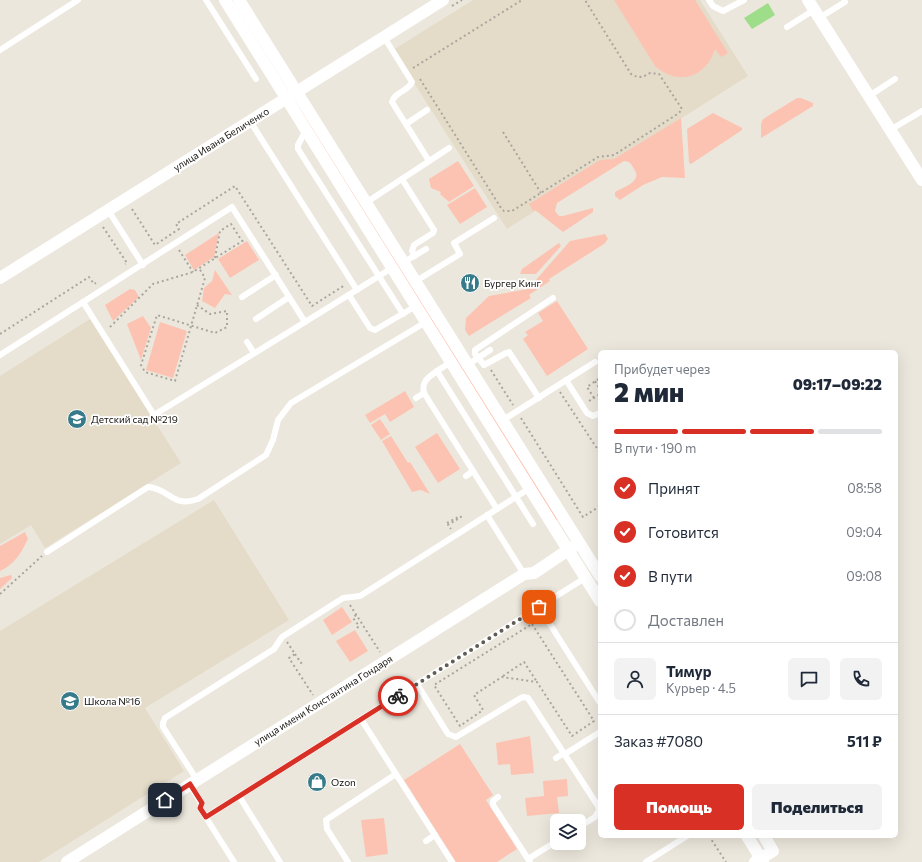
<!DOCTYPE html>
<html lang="ru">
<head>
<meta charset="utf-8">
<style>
	:root { --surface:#fff; --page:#f2f2f3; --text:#1f2937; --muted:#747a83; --line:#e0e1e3; --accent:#d93025 }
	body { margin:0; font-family:Commissioner,sans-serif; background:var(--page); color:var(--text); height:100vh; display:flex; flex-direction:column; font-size:15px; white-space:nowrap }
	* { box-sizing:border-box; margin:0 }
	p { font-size:13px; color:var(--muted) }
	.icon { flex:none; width:22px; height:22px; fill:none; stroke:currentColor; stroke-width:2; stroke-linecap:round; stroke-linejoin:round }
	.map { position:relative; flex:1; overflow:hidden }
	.details { position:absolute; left:598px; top:350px; width:300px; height:488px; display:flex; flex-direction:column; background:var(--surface); border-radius:6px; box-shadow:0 4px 16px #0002 }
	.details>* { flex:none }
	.controls { position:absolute; left:550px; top:814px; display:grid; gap:8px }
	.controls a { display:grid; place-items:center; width:36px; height:36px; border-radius:6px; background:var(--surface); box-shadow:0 4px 16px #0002; font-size:20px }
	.pin { position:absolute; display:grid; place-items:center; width:34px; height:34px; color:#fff; margin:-17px; border-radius:8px; box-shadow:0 2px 6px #0006 }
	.courier { position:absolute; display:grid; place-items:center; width:40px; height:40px; margin:-20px; border:3px solid #d93025; border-radius:50%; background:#fff; color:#222; box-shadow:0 1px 5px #0007 }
	.head em { font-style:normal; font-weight:800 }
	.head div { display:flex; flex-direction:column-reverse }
	.head { display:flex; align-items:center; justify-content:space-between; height:68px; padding:0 16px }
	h1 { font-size:26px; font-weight:800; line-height:30px }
	.bar { display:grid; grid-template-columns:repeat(4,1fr); gap:6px 4px; align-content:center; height:48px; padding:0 16px }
	.bar i { height:5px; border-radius:3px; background:var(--line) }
	.bar .active { background:var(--accent) }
	.bar p { grid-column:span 4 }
	.line { display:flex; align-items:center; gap:10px; padding:0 16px; border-top:1px solid var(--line) }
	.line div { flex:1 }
	.round { display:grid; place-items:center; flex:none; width:42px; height:42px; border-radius:6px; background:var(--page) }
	ol { padding:0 16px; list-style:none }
	li { display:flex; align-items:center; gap:12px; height:44px }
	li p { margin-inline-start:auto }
	li .icon { padding:4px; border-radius:50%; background:var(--accent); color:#fff; stroke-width:4 }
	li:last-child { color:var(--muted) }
	li i { width:22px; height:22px; border:2px solid var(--line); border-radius:50% }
	.cta { display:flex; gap:8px; margin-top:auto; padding:8px 16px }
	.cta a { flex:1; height:46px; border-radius:6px; background:var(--accent); color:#fff; font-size:16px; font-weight:800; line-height:46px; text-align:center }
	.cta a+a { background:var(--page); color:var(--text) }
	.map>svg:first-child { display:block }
	.built { fill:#e4dcc9 }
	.green { fill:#fdc3b2 }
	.water { fill:#9edd89 }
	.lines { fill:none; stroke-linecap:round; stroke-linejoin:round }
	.path { stroke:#aaa69d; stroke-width:2; stroke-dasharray:2 3; stroke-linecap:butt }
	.lane { stroke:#fff; stroke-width:6 }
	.street { stroke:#fff; stroke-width:12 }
	.done { stroke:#605d56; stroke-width:4; stroke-dasharray:0 7.2 }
	.route { stroke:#d93025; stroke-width:5 }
	.labels { text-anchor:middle; stroke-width:3.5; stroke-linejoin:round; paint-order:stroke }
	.street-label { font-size:10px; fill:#14120e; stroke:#fff }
	.poi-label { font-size:10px; fill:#14120e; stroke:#fff; text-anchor:start }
</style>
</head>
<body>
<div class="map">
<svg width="922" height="862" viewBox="0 0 922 862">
	<rect width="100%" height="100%" fill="#ece7dc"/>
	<g class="built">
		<polygon points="473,0 700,0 748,76 507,229 393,50"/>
		<polygon points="90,319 181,463 45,548 31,525 0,544 0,376"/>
		<polygon points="214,500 289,620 145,708 184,771 39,862 0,862 0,631"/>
	</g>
	<g class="green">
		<path d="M614,0H695L728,53L721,57L715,49C706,77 679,87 655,66Z"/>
		<polygon points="797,98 801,98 813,103 813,106 761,138 761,124 763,119"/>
		<polygon points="303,109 560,518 556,520 300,111"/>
		<polygon points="713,113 742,128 742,130 691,164 689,163 687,129"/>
		<path d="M681,118L685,178L662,177L643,185L620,200L615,196V192C624,187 643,181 634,169C631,164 630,161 624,161L557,203L555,211L559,216H563L593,208V212L563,232L535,210L533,211L529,204L600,160L614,159Z"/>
		<polygon points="458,161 474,186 449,202 440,194 441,192 431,188 429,179"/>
		<polygon points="475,188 487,207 460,224 447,205"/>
		<polygon points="219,233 214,257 194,270 185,255"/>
		<polygon points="605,234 608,239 604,244 549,279 550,281 529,295 531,298 469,336 465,330 466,318 489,296 528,289 570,241"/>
		<polygon points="247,241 259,260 230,278 218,259"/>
		<polygon points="559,243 561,246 536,274 520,274 522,269"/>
		<polygon points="215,270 232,295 225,294 215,308 202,301 204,288 212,281"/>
		<polygon points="130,289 135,290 139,297 113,321 105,305"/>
		<polygon points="557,301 588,349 547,376 523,339 528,335 525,332 543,321 538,313"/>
		<polygon points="143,316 151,328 141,360 127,324"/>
		<polygon points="160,322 187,331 173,378 146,370"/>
		<polygon points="405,391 414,407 390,422 385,414 370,423 365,415"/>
		<polygon points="380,419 390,434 381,440 371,425"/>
		<polygon points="437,433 460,469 438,483 415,447"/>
		<polygon points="391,436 408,463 410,462 430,494 421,490 412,492 382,441"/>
		<path d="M25,532L28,539C21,553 15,564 0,571V546Z"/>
		<polygon points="11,575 12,578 0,589 0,578"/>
		<polygon points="342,607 352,622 332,635 323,620"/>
		<polygon points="355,630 368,651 350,662 336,641"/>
		<polygon points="530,736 534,773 511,775 510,764 498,765 496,743"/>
		<polygon points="460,744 493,795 486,800 517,849 497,862 456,862 404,780"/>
		<polygon points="567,779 568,796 557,797 559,813 527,816 525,798 544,796 543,781"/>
		<polygon points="384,818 388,854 366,857 361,820"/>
	</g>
	<polygon class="water" points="768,3 775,15 752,29 744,18"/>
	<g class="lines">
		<g class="path">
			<polyline points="452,6 462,0"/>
			<polyline points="413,68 522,0"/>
			<path d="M420,79L501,208L504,211H512L598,157L614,155L679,113L682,109L659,74L650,73C643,77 639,79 631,74L585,0"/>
			<polyline points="503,132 541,193"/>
			<polyline points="132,209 155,245 179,229 176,224 235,186 312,306 345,285"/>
			<polyline points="103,227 127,263 125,264"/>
			<polyline points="179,250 193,272"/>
			<polyline points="215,258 220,231 231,224 242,241"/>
			<polyline points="197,305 210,314 227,311 227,327 215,333 157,315 141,365 145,372 175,381 205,278 199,268"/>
			<polyline points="110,327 153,284 193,272 244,240"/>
			<polyline points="0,334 89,277 94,284 96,283"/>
			<polyline points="491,370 513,405"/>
			<polyline points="595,381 600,389"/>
			<polyline points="560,392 600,453"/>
			<polyline points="594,398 587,387 600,378"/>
			<polyline points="589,401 600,394"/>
			<polyline points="521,418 583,517 600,506"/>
			<polyline points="447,523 460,516 461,517 448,525 451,529"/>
			<polyline points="0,594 42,556"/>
			<polyline points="350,605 380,652"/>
			<polyline points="356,615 353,618 359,626 357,628"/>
			<polygon points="532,624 594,721 572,736 537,682 502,677 474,695 483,710 460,726 434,685"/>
			<polyline points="287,642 295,654 289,658 313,695"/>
			<polyline points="295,654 301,663 302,662"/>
			<polyline points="503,676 524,662 537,682"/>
			<polyline points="709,836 726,862"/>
		</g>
		<g class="lane">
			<polyline points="206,0 256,79"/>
			<polyline points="709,0 713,6 723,11 744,0"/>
			<polyline points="819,18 845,2"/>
			<polyline points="787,27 814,10"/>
			<path d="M384,37L412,82C409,91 394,92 392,102L429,161"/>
			<polyline points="0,50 78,0"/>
			<polyline points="869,96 895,79"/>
			<polyline points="250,121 357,290"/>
			<polyline points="406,124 427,110"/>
			<polyline points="306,130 298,145 298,149 403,314"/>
			<polyline points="890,130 922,111"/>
			<polyline points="402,179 434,230 433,233 414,245 412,251 415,256"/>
			<polyline points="367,202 449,148"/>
			<polyline points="108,210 143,265"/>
			<polyline points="404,262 426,249"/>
			<polyline points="416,281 460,254 454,243 494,218"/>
			<polyline points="349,295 370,328 375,330 416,306"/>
			<polyline points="242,297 276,275"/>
			<polyline points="83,302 154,415 305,322"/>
			<polyline points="256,319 289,297"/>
			<polyline points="247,342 254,353"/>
			<polyline points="0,355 232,207 305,322 392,268"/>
			<polyline points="451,362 437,371 533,524"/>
			<polyline points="469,364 490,350"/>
			<path d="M437,371C429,377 421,381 424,393L497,509"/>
			<polyline points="566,380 587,413 593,416 600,413"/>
			<polyline points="416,398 424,393"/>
			<polyline points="539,398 509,352 506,353 484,365 475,354 475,350 553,298"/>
			<polyline points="503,420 595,362"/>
			<polyline points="466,476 473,471"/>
			<polyline points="487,515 524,574"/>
			<path d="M47,552L148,487C171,489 171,508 198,499L266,455L273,440L278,420L291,403L426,322"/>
			<polyline points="539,607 600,703"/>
			<polyline points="417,684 448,734 456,737 519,699 523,697 528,698 598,806 599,810 595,817 579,827"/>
			<polyline points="361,719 452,862"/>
			<polyline points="565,754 600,732"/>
			<polyline points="556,758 564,753"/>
			<polyline points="197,780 163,727 163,723 165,718 274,649 282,637 343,598 360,596 530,488"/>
			<polyline points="190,785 201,803 200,808 234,862"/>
			<polyline points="239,796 280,862"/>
			<polyline points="498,797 493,801 493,805 530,862"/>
			<polyline points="206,817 585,578"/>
			<polyline points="426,841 435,835"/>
			<polyline points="528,859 557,841"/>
			<polyline points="348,862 327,829 326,820 396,774"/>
			<polyline points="646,862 687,836"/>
		</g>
		<g class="street">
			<polyline points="225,0 600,601"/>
			<polyline points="239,0 600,576"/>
			<polyline points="808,0 922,180"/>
			<polyline points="0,278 443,0"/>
			<polyline points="747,836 763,862"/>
			<polyline points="67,862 524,574 534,573 574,546"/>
			<polyline points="755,862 773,851 764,836"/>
		</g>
	</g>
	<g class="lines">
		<polyline class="done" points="398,696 539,607"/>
		<polyline class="route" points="165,800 190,784 202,803 200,808 206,817 398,696"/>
	</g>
	<defs>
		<g id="restaurant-disc" transform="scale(1)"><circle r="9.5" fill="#377b8a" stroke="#fff"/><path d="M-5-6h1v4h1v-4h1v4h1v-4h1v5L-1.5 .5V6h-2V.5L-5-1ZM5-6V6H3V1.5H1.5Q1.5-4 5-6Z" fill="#fff"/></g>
		<g id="school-disc" transform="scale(1)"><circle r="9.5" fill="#377b8a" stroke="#fff"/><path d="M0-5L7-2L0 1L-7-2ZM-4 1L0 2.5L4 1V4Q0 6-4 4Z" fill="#fff"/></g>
		<g id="shop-disc" transform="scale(1)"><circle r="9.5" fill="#377b8a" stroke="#fff"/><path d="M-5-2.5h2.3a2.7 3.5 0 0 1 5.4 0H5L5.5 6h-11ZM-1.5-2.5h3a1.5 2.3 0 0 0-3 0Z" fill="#fff"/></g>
	</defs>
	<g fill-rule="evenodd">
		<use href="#restaurant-disc" x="470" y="283"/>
		<use href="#school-disc" x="77" y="419"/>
		<use href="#school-disc" x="70" y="701"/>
		<use href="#shop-disc" x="317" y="782"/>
	</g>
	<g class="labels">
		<g class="street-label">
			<text transform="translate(221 139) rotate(-32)" y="4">улица Ивана Беличенко</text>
			<text transform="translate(323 700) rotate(-32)" y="4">улица имени Константина Гондаря</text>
		</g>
		<g class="poi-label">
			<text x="484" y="287">Бургер Кинг</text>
			<text x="91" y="423">Детский сад №219</text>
			<text x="84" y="705">Школа №16</text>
			<text x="331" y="786">Ozon</text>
		</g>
	</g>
</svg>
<div class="controls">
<a><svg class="icon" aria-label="layers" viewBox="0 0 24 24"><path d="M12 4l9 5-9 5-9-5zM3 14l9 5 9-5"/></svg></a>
</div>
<div class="pin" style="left:539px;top:607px;background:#ea580c"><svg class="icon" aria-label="bag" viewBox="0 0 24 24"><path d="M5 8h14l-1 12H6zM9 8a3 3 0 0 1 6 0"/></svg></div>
<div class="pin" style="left:165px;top:800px;background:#1f2937"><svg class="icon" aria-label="home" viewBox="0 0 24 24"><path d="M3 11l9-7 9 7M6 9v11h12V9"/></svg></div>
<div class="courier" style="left:398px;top:696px"><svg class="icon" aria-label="bike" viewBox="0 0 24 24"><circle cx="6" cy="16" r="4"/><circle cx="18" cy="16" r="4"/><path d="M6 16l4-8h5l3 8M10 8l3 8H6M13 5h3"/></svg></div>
<section class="details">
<div class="head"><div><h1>2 мин</h1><p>Прибудет через</p></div><em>09:17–09:22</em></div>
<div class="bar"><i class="active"></i><i class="active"></i><i class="active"></i><i></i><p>В пути · 190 m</p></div>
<ol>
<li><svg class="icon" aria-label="check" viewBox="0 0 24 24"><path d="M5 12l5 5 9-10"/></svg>Принят<p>08:58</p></li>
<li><svg class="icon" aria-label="check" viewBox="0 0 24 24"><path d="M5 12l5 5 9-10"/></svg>Готовится<p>09:04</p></li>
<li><svg class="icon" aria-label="check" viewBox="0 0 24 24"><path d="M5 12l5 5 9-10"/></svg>В пути<p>09:08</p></li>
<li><i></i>Доставлен</li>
</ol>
<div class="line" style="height:72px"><a class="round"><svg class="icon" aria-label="person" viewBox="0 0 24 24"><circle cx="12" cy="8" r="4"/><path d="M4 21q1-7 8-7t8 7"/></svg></a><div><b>Тимур</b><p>Курьер · 4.5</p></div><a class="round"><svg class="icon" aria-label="chat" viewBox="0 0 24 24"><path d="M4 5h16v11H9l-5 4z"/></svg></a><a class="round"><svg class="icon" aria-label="phone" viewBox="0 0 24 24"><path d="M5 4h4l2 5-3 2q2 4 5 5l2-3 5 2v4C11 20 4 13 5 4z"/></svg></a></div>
<div class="line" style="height:52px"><div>Заказ #7080</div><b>511 ₽</b></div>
<div class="cta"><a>Помощь</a><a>Поделиться</a></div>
</section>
</div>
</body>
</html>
